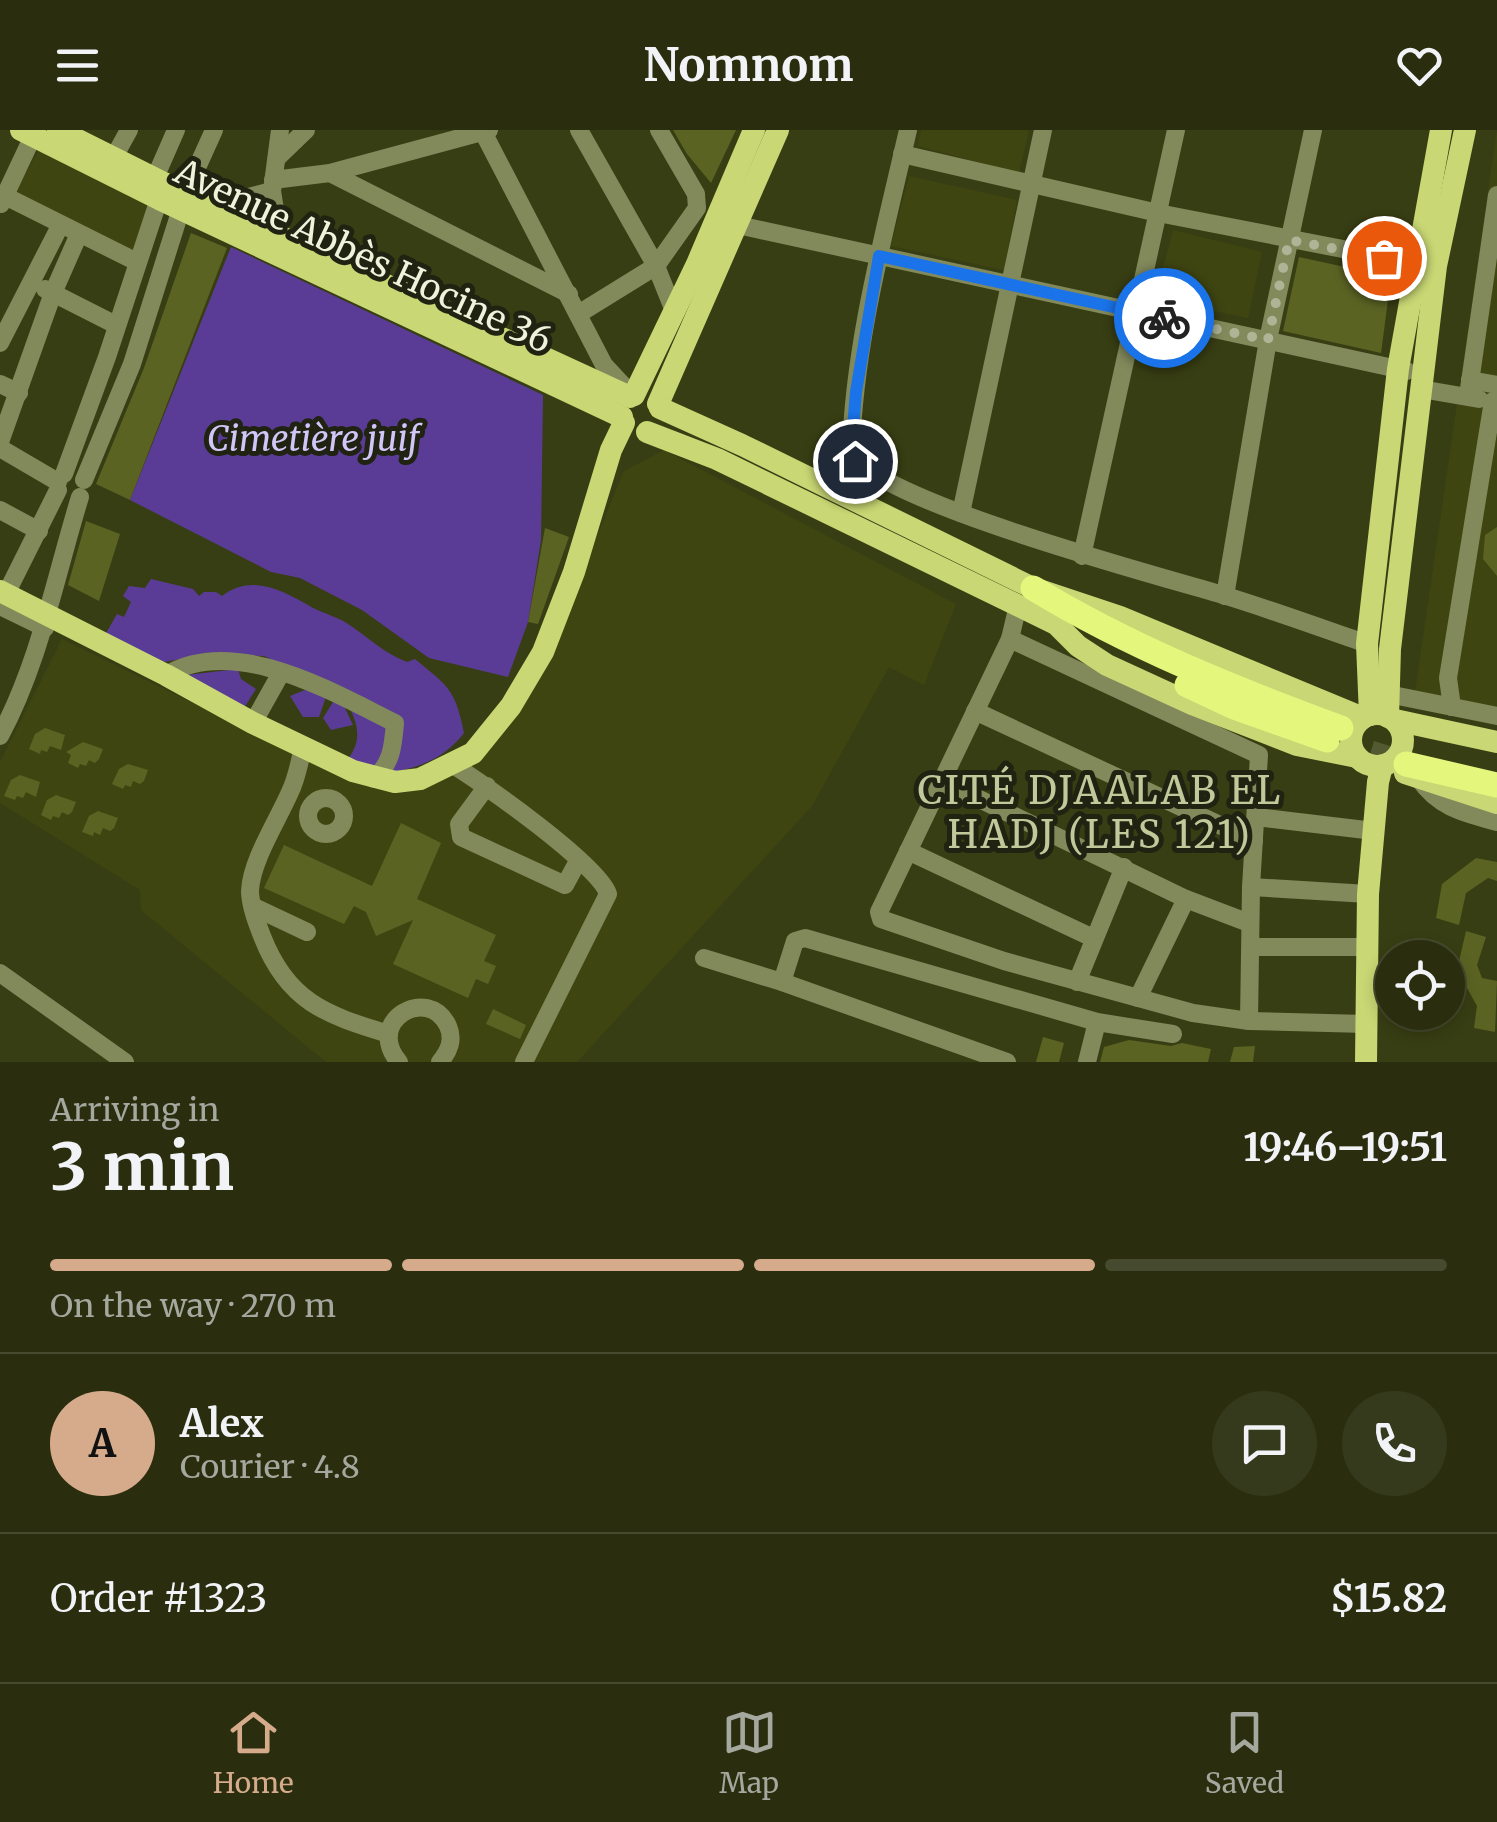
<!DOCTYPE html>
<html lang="en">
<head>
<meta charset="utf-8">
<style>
	:root { --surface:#2a2e0e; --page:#363a1c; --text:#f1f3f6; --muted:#a5a89e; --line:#464a2e; --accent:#d6ab8b }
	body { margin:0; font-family:Merriweather,serif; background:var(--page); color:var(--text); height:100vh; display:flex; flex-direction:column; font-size:38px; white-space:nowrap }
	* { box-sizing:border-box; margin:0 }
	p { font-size:32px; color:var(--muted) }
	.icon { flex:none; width:55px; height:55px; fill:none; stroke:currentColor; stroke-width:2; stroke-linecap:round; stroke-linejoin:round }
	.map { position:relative; height:932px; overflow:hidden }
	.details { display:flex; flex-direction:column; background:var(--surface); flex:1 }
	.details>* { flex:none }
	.tools { position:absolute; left:1375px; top:810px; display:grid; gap:20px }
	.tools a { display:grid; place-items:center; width:90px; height:90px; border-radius:50%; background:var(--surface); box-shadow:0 5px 15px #0003,0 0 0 2px var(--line); font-size:50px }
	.pin { position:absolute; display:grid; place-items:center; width:85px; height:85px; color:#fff; margin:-42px; border:5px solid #fff; border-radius:50%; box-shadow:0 2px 10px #0007 }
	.courier { position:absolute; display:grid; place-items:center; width:100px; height:100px; margin:-50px; border:8px solid #1a73e8; border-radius:50%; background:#fff; color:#222; box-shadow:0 2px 12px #0007 }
	.headline em { font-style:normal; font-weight:700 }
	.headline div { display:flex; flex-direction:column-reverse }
	.headline { display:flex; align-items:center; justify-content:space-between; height:170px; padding:0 50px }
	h1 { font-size:65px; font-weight:700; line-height:75px }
	.bar { display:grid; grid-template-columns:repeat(4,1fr); gap:15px 10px; align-content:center; height:120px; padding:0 50px }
	.bar i { height:12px; border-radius:8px; background:var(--line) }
	.bar .active { background:var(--accent) }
	.bar p { grid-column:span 4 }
	.line { display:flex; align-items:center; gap:25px; padding:0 50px; border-top:2px solid var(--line) }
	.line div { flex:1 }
	.round { display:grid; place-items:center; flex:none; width:105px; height:105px; border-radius:52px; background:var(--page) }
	header { display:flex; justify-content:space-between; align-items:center; height:130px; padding:0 50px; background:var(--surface); font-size:45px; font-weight:700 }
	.dock { display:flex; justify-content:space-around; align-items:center; height:140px; border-top:2px solid var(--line); background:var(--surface); font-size:28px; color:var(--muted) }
	.dock a { display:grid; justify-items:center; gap:5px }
	.dock .active { color:var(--accent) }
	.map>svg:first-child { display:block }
	.built { fill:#3f4511 }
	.green { fill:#5a3c96 }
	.building { fill:#5b6323 }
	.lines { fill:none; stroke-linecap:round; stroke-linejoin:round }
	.highway-tunnel { stroke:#535931; stroke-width:25; stroke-dasharray:25 12; stroke-linecap:butt }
	.minor { stroke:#82895b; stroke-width:18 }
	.major { stroke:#c9d774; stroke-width:22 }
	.highway { stroke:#e5f67d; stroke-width:25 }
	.done { stroke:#afb496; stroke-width:10; stroke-dasharray:0 18 }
	.route { stroke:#1a73e8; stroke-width:12 }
	.labels { text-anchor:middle; stroke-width:10; stroke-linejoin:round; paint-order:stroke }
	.street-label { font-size:35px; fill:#eff3dc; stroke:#202311 }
	.park-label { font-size:35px; font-style:italic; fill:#d2c6f8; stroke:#202311 }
	.neighbourhood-label { font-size:38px; letter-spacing:2.5px; fill:#c1c99b; stroke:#202311 }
</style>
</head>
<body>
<header><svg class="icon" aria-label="menu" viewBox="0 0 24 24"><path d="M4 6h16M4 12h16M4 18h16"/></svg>Nomnom<svg class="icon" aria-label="heart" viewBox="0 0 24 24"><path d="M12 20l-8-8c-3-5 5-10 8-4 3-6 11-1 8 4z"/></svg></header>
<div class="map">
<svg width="1497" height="932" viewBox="0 0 1497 932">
	<rect width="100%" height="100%" fill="#383e13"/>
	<g class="built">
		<polygon points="921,0 1029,0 1019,43 918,16"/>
		<polygon points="1497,0 1497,594 1413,576"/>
		<polygon points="39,20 149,75 132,121 14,64"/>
		<polygon points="909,46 1017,70 1004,140 891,116"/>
		<polygon points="1173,100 1262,122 1248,188 1155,169"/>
		<polygon points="664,320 956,474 924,555 889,537 812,676 577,932 326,932 141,780 140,760 0,673 0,632 62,509 352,651 462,634 543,537 624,341"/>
	</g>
	<g class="green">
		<polygon points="231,117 543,265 541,410 528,492 508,547 429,528 362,480 300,448 271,442 130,370"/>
		<path d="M151,449L193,459L199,466L204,462H216L222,466C252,443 284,461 313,478C325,484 338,487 348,494C368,507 385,524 407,532L415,529C449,557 455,559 464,603C444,629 417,639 385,643L398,590L264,526L207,524L164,532L105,505L117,484L124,487L131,472L123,466L129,456L145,458Z"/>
		<polygon points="238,539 241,549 256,559 242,581 186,545"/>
		<polygon points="305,560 327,564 319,587 303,587 290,566"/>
		<polygon points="335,569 343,574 353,595 331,600 323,588"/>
		<path d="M347,573L391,596L381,637L345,633C363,612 359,595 347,573Z"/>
	</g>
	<g class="building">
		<polygon points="673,0 736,0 711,53 687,24"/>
		<polygon points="191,103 227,118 130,370 96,354 144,238"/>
		<polygon points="1299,127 1391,147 1381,223 1283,201"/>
		<polygon points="86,391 120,404 99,471 68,455"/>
		<polygon points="1497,397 1497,446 1483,429 1485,405"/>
		<polygon points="545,398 569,407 538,494 528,492"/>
		<polygon points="45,598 65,605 61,620 50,616 47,622 41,620 40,624 29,619 35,604"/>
		<polygon points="83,612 103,619 99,629 95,633 89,630 86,636 80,634 78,638 68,633 71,625 66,622"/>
		<polygon points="128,634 148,640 144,651 140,654 133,651 131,657 125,655 123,659 112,654 119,639"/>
		<polygon points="20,645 40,652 36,667 26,662 23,668 17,666 15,670 4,666 11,650"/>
		<polygon points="56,665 76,672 72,682 68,685 62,682 59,688 53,686 51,690 41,685 47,670"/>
		<polygon points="98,681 118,688 114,698 110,701 103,698 100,705 94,702 93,706 82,702 89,686"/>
		<polygon points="401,693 441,713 417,769 496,805 484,831 496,836 488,854 476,849 468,868 393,834 413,790 376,806 366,782 354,776 344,794 264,758 284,715 372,756"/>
		<polygon points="1476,728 1497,732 1497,751 1488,748 1466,763 1459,795 1436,788 1442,754"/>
		<polygon points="1466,801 1486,807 1477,835 1482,848 1497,851 1495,902 1474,898 1477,876 1457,840"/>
		<polygon points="493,879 526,895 520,909 486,894"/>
		<polygon points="1043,907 1064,913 1059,932 1036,932"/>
		<polygon points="1129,910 1171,916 1182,913 1211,919 1208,932 1100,932 1104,917"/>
		<polygon points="1255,916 1253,932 1230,932 1234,917"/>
	</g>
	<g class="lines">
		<polyline class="highway-tunnel" points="1335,612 1406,634"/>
		<g class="minor">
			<polyline points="482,0 604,235 632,265"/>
			<polyline points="579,0 656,136 674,181"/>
			<path d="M908,0C884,105 854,214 851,322C871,370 1163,447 1223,465C1272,480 1319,497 1367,514"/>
			<polyline points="902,24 1158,83 1425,135"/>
			<polyline points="278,27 306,0"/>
			<polyline points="113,29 129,0"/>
			<polyline points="330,43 569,164"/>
			<polyline points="155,48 176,0"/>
			<polyline points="273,50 330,43 489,0"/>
			<polyline points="186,62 214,0"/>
			<polyline points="5,66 137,132"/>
			<polyline points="1,74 33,6"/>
			<polyline points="218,75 272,61"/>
			<polyline points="738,95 1407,241"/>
			<polyline points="279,105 272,61 280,0"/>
			<polyline points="45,159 116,195"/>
			<polyline points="580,183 656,136 697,78 696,64 659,0"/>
			<polyline points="0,213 60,96"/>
			<polyline points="1470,250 1497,255"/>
			<polyline points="0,254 19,263"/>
			<polyline points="1421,259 1479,269"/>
			<polyline points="1468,266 1497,65"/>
			<polyline points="0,312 53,163 79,104"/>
			<polyline points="0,318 58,352"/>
			<polyline points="64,344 107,227 159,69"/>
			<polyline points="84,350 132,234 181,79"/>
			<polyline points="0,380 39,401"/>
			<polyline points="961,383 1043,0"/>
			<polyline points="1082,426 1176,0"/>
			<polyline points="6,464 58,360"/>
			<polyline points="1225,466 1268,210 1313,0"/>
			<polyline points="1018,475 1010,509 879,782 881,789 1004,831 1193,883 1249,891 1366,894"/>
			<polyline points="0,476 45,498"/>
			<polyline points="1010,509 1259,625 1251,757 1249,891"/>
			<path d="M166,545C235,504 332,562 395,593C393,616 392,633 374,649"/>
			<polyline points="1388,564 1497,586"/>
			<polyline points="1452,577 1448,548 1493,271"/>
			<polyline points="975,581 1254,711"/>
			<polyline points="253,593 281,543"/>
			<path d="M0,606C40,531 55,448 80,367"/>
			<path d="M303,618C299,633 297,648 290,662C278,690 251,731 250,761C250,775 257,793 262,806C287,871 325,885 389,904"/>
			<path d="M453,635C483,653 600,736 608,764L524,932"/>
			<path d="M1419,649C1439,678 1464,683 1497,692"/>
			<polyline points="940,650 1186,769 1249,793"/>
			<polyline points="487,656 459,694 461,707 565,755 578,731"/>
			<circle cx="326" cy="686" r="18"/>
			<polyline points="1256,687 1374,701"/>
			<polyline points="908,721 1093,808"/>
			<polyline points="1251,757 1368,764"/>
			<polyline points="254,777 307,802"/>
			<polyline points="1251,817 1366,817"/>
			<polyline points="704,828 782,852 795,811 805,808 1097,892 1173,904"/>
			<polyline points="0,843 125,932"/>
			<polyline points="782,852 1007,932"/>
			<polyline points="1077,852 1124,737"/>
			<polyline points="1138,868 1186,769"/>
			<path d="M399,932C364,891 428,854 448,896C454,910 449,921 440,932"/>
			<polyline points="1087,932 1097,892"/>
		</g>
		<g class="major">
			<polyline points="21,0 159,69 622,287"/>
			<polyline points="58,0 164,53 630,267"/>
			<polyline points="634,265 697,134 754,0"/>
			<polyline points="658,274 778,0"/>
			<polyline points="660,278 742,315 1033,458 1120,487 1363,588"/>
			<polyline points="647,302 717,329 1056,494 1078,516 1107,535 1192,574 1297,615 1357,627"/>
			<polyline points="0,461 166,545 253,593 353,641 395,652 420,649 473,623 511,576 543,522 574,442 611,320 624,293"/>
			<circle cx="1377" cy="610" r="26"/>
			<polyline points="1370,585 1367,514 1398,239 1441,0"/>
			<polyline points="1388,587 1390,519 1436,136 1465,0"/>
			<polyline points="1395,590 1497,612"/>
			<polyline points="1405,643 1497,673"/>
			<polyline points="1366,932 1368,764 1378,652 1382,636"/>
		</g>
		<g class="highway">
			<path d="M1033,458C1130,517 1235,559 1341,598"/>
			<polyline points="1187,555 1234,577 1327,610"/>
			<polyline points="1406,634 1497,655"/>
		</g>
	</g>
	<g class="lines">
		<polyline class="done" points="1164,188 1268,210 1289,110 1384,128"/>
		<polyline class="route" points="855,331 851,322 856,262 879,126 1164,188"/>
	</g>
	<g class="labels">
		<g class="street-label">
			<text transform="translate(363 126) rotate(25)" y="12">Avenue Abbès Hocine 36</text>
		</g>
		<g class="park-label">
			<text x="313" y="321">Cimetière juif</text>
		</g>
		<g class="neighbourhood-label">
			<text x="1100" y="674">CITÉ DJAALAB EL<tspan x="1100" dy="44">HADJ (LES 121)</tspan></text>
		</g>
	</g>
</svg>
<div class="tools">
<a><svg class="icon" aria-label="locate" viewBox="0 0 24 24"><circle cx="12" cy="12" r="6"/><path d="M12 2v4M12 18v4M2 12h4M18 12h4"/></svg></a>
</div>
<div class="pin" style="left:1384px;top:128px;background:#ea580c"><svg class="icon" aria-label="bag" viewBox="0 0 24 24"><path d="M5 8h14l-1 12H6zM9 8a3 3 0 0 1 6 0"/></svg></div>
<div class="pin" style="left:855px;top:331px;background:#1f2937"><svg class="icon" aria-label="home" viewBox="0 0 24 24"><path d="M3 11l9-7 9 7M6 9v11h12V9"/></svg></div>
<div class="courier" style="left:1164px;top:188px"><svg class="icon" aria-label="bike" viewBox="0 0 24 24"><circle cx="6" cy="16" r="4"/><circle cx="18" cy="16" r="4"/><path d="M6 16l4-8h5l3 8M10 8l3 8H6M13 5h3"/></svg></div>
</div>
<section class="details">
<div class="headline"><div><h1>3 min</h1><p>Arriving in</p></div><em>19:46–19:51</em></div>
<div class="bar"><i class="active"></i><i class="active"></i><i class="active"></i><i></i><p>On the way · 270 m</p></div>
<div class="line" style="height:180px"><b class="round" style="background:var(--accent);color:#111">A</b><div><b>Alex</b><p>Courier · 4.8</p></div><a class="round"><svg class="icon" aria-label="chat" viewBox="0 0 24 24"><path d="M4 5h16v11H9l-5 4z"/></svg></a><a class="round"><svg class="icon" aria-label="phone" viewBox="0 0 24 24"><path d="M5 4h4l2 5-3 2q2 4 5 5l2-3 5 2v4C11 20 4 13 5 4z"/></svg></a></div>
<div class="line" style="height:130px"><div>Order #1323</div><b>$15.82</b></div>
</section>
<nav class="dock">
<a class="active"><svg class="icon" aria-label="home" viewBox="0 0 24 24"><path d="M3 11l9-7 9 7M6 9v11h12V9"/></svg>Home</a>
<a><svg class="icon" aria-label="map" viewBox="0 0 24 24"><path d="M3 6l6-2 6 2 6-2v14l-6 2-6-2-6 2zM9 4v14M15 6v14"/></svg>Map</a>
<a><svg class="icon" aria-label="saved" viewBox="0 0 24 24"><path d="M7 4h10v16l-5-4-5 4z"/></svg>Saved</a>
</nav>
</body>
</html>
